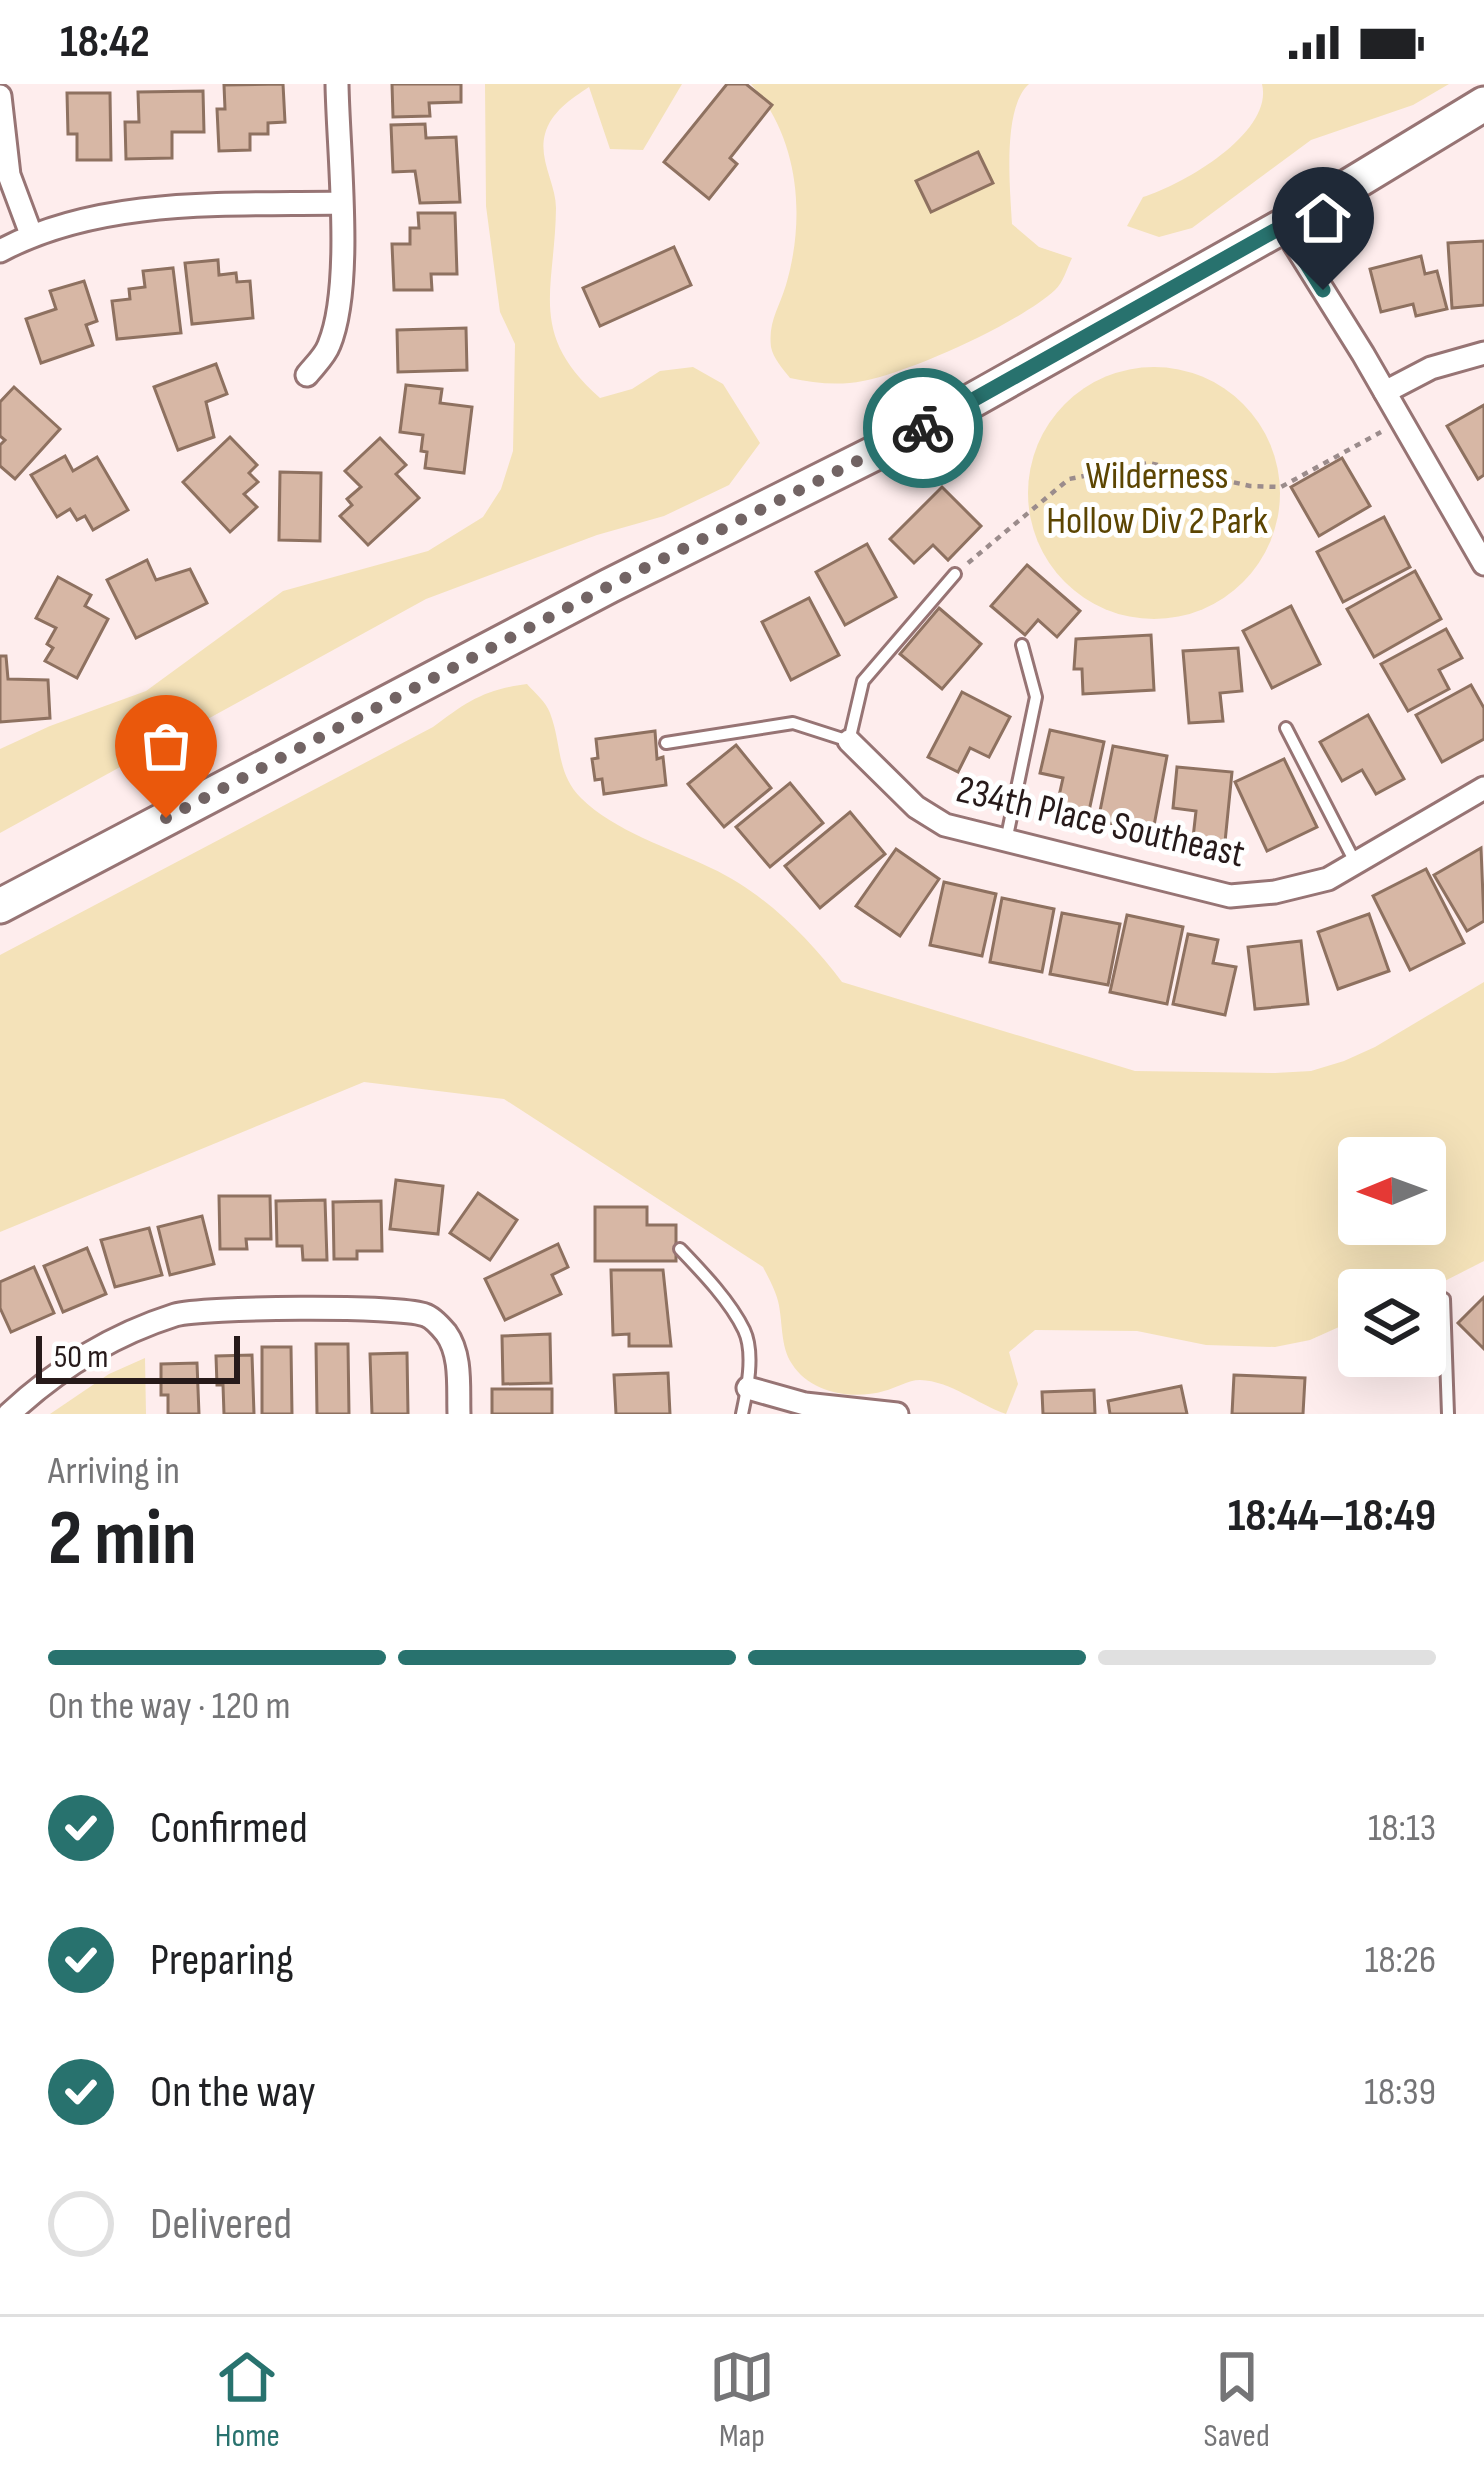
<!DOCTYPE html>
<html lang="en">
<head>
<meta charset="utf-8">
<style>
	:root { --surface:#fff; --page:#f6f6f6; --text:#202124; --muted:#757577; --line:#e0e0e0; --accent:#28726e }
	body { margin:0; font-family:"Sofia Sans Condensed",sans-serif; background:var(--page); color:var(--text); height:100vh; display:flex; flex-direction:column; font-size:45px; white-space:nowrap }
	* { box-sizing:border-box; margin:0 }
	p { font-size:39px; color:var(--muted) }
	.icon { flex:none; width:66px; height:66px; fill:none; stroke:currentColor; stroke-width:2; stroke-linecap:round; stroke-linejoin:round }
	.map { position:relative; height:1330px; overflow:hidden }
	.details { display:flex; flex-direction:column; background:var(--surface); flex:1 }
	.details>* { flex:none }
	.needle { width:78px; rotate:269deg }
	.buttons { position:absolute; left:1338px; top:1053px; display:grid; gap:24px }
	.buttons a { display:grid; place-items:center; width:108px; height:108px; border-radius:12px; background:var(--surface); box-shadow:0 12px 48px #0002; font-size:60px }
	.scale { position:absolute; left:36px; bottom:30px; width:204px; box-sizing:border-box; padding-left:12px; border:6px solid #271a1a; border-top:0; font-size:33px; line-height:42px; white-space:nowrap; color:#271a1a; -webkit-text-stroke:9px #fff; paint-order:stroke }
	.pin { position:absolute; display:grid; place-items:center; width:102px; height:102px; color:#fff; margin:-123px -51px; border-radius:50% 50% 50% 0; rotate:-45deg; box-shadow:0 0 12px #0007 }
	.pin .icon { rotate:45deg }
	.courier { position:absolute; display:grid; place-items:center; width:120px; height:120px; margin:-60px; border:9px solid #28726e; border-radius:50%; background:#fff; color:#222; box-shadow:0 3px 15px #0007 }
	.summary em { font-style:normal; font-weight:700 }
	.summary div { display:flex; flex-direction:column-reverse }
	.summary { display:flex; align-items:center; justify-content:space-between; height:204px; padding:0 48px }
	h1 { font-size:78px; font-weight:700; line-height:90px }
	.bar { display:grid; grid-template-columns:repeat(4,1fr); gap:18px 12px; align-content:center; height:144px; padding:0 48px }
	.bar i { height:15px; border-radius:9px; background:var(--line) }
	.bar .active { background:var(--accent) }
	.bar p { grid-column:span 4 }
	ol { padding:0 48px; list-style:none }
	li { display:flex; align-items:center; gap:36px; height:132px }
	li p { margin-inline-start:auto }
	li .icon { padding:12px; border-radius:50%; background:var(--accent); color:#fff; stroke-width:4 }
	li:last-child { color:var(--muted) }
	li i { width:66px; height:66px; border:6px solid var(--line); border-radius:50% }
	.status { display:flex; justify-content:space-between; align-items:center; height:84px; padding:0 60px; background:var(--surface); direction:ltr }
	.status svg { height:33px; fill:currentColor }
	.menu { display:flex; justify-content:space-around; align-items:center; height:168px; border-top:3px solid var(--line); background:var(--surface); font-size:33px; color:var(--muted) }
	.menu a { display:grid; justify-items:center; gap:6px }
	.menu .active { color:var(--accent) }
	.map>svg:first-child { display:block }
	.green { fill:#f4e2b9; fill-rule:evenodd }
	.building { fill:#d7b7a5; stroke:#8e7160; stroke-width:3 }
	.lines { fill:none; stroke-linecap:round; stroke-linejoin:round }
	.lane-casing { stroke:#977474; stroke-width:16 }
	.street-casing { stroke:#977474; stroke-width:27 }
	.primary-casing { stroke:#977474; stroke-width:39 }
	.path { stroke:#9b8c8c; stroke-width:4.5; stroke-dasharray:6 6; stroke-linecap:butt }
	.lane { stroke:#fff; stroke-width:10 }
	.street { stroke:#fff; stroke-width:21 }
	.primary { stroke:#fff; stroke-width:33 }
	.done { stroke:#726464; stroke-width:12; stroke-dasharray:0 21.6 }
	.route { stroke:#28726e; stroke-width:15 }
	.labels { text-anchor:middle; stroke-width:10; stroke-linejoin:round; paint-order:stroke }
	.park-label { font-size:39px; fill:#5c4502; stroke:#fff }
	.street-label { font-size:39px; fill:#271a1a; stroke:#fff }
</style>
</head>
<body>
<div class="status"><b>18:42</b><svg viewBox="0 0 49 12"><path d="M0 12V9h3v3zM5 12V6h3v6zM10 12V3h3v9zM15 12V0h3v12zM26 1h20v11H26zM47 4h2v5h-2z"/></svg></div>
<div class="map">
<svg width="1484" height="1330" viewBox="0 0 1484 1330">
	<rect width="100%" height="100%" fill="#feeded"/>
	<g class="green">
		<path d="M485,0H682L643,66L610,65L589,3C571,15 551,28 545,50C538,75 556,100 556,124C555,207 527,249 600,314L632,305L660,287L693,283L723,300L760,359L729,401L664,432L597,451L426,515L0,749V665L50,642L146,607L283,507L428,467L483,433L501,405L513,367L515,260L500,228L486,122Z"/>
		<path d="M751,0H1029C1002,24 1010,104 1012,140L1039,163L1072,174C1067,184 1063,199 1055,206C1019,239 911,288 863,297C838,302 814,299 790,294C783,285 773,274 771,263C768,238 779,224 786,201C806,133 799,54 751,0Z"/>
		<path d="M1262,0H1449L1413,21L1311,56L1192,144L1159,153L1127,142L1143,113C1182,101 1274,49 1262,0Z"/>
		<circle cx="1154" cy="409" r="126"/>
		<path d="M527,600C535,609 546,618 550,629C562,660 556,689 581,714C614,747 670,764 711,784C763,808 808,853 842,898L1135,987L1275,989L1311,987L1344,977L1375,963L1484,898V1177L1425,1207L1359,1206V1234L1310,1256L1275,1263L1206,1261L1137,1247L1035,1246L1009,1268L1018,1300L1006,1330C977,1320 951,1297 920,1296C908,1296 896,1304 884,1307C854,1316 811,1310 792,1280C780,1262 783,1237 778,1217C775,1205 768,1193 763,1183L504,1015L364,998L0,1148V871L433,643C466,618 485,605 527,600ZM1359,1074H1425V1140H1359Z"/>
		<polygon points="145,1274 146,1330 50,1330 109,1290"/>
	</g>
	<g class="building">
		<polygon points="283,0 285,38 268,39 268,50 250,50 250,66 219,67 217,25 225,25 224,1"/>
		<polygon points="392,0 461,0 461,18 429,19 430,32 393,33"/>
		<polygon points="727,0 746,0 772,21 730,74 737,80 709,115 664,78"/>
		<polygon points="203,7 204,48 172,48 172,74 126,75 125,38 139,38 138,8"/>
		<polygon points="67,9 110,9 111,76 77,76 77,50 68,50"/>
		<polygon points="425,40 426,54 456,53 460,118 420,119 415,87 393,88 391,41"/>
		<polygon points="978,68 993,99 931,128 916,97"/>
		<polygon points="418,129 455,129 457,190 431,190 432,206 394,206 392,160 410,160 410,144 419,144"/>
		<polygon points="1484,157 1484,221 1452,224 1448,159"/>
		<polygon points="674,163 691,201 600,242 583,204"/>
		<polygon points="1421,172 1425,190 1437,187 1447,225 1416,232 1413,220 1381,228 1370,185"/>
		<polygon points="218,176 219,191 236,189 237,198 250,197 253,234 192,240 185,179"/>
		<polygon points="173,184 181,249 117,255 112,217 130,215 129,205 145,203 143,187"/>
		<polygon points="84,197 97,237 86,241 93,261 41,279 26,235 56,225 50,207"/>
		<polygon points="466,244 467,286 398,288 397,246"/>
		<polygon points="216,280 227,310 206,318 214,353 178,366 154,303"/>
		<polygon points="406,301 442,305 440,319 472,323 464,389 425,384 427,368 421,367 423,351 400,348"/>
		<polygon points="14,303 60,345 15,395 0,382 0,361 5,356 0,352 0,318"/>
		<polygon points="1484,321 1484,391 1478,395 1447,342"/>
		<polygon points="230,353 257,381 249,389 258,398 244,410 257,423 230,448 183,398"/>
		<polygon points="380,354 406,381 396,390 419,414 368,461 340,432 352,421 347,415 361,403 345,387"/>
		<polygon points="65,372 73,387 97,373 128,426 93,446 85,432 77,436 70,425 57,433 31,391"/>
		<polygon points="1342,374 1370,422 1319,452 1291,403"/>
		<polygon points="280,388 321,389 320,457 279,456"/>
		<polygon points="942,403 981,442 948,476 933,461 914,479 890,455"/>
		<polygon points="1384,433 1410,483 1343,518 1317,468"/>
		<polygon points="867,460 896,513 845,541 816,488"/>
		<polygon points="147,476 156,496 190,485 207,519 136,554 107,496"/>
		<polygon points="1027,481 1080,527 1057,553 1038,536 1025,551 991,522"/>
		<polygon points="1415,487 1441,535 1374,573 1347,525"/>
		<polygon points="58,493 91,511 85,522 108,535 77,594 45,577 53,564 47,560 56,544 36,534"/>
		<polygon points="809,514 839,571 791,596 762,538"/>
		<polygon points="1291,522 1320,580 1272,604 1243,547"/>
		<polygon points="939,524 981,560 942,605 900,570"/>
		<polygon points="1446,545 1462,574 1439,586 1449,605 1408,627 1381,580"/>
		<polygon points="1151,551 1154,606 1083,610 1082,585 1074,585 1076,555"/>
		<polygon points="1238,564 1242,607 1220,609 1223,637 1189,639 1183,567"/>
		<polygon points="0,572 6,572 8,595 48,596 50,634 0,638"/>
		<polygon points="1471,601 1484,624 1484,655 1442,678 1416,631"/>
		<polygon points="962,608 1010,633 989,673 970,664 958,688 928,673"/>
		<polygon points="1368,631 1404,695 1376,710 1362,686 1342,697 1320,658"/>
		<polygon points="1050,646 1104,658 1089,727 1057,721 1063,694 1040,689"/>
		<polygon points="655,647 657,675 663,673 666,701 604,710 602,695 595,696 592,675 598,674 596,655"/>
		<polygon points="736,661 771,704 724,743 688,700"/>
		<polygon points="1113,662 1167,672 1153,747 1098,737"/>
		<polygon points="1284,675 1317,743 1267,767 1235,698"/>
		<polygon points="1177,683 1232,688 1225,758 1193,754 1196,727 1173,724"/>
		<polygon points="790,699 823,739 770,783 736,743"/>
		<polygon points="850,728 885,770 820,824 785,782"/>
		<polygon points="1481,764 1484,837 1467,847 1434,791"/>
		<polygon points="896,765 939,795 900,852 856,822"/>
		<polygon points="1426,785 1464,859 1410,886 1373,812"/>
		<polygon points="944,798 996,810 982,872 930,861"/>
		<polygon points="1002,814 1054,825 1042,888 990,878"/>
		<polygon points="1062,829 1120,840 1108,901 1050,890"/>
		<polygon points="1369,830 1389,887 1338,905 1318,848"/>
		<polygon points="1127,831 1183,843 1167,920 1110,908"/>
		<polygon points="1188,850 1218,856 1213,879 1236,883 1225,931 1173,920"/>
		<polygon points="1301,857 1308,920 1255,925 1248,863"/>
		<polygon points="396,1096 443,1102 438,1150 390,1145"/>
		<polygon points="478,1109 517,1136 490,1176 450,1149"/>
		<polygon points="219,1112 270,1112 271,1155 246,1155 247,1165 220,1165"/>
		<polygon points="325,1116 327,1176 303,1176 302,1162 277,1162 276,1117"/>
		<polygon points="381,1117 382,1167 357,1167 357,1175 334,1175 333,1118"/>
		<polygon points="595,1123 647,1123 647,1141 676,1141 676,1177 595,1177"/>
		<polygon points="202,1132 214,1180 170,1191 158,1143"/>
		<polygon points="149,1144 162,1191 115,1203 101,1156"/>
		<polygon points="558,1160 568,1183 552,1191 561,1210 505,1236 485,1195"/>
		<polygon points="87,1164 106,1210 63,1228 44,1182"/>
		<polygon points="34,1183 54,1229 11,1248 0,1224 0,1198"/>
		<polygon points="611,1186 663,1186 671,1262 629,1262 629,1250 613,1251"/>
		<polygon points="1484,1213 1484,1265 1458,1239"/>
		<polygon points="550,1250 551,1299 503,1300 502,1252"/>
		<polygon points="316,1260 348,1260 349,1330 317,1330"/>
		<polygon points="262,1263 291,1263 292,1330 262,1330"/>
		<polygon points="407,1269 408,1330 372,1330 370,1270"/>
		<polygon points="252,1271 254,1330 224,1330 223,1301 217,1301 216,1272"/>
		<polygon points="197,1279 199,1330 168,1330 168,1311 161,1311 161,1280"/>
		<polygon points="668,1289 670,1330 616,1330 614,1291"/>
		<polygon points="1234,1291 1305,1294 1303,1330 1232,1330"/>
		<polygon points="1181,1302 1187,1330 1110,1330 1108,1317"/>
		<rect x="492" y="1305" width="60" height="25"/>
		<polygon points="1094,1306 1095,1330 1043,1330 1042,1308"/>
	</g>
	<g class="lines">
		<g class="lane-casing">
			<g id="lane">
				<polyline points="1286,644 1356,780"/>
				<polyline points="666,659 793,639 849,657 863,597 955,490"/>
				<polyline points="1006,757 1036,613 1022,561"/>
				<path d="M680,1165C702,1188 730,1217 744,1246C755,1269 747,1307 742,1330"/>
				<polyline points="1444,1215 1448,1330"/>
			</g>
		</g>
		<g class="street-casing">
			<g id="street">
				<polyline points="0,12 9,91 31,150"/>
				<polyline points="1283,142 1363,270 1484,480"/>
				<path d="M0,167C101,113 228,121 340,119"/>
				<path d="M307,291C315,281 325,272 329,261C354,201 338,68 337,0"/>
				<polyline points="1385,308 1431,284 1484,269"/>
				<polyline points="849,657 916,723 945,741 1230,812 1275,808 1328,795 1484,704"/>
				<polyline points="748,1304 805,1320 897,1330"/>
				<path d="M9,1330C57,1285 112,1251 175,1231C202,1223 400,1221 425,1231C432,1233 441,1243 446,1249C462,1271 458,1304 459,1330"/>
			</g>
		</g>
		<g class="primary-casing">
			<polyline id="primary" points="0,822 609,502 909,352 1283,142 1484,20"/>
		</g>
		<polyline class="path" points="968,479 1069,395 1149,379 1250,402 1281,403 1381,348"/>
		<use href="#lane" class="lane"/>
		<use href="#street" class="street"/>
		<use href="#primary" class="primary"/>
	</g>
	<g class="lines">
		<polyline class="done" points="166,734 609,502 923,344"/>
		<polyline class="route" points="923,344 1283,142 1323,206"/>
	</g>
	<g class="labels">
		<g class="park-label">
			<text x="1157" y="404">Wilderness<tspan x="1157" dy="45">Hollow Div 2 Park</tspan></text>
		</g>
		<g class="street-label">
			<text transform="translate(1101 736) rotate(13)" y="14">234th Place Southeast</text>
		</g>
	</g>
</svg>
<div class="buttons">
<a><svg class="needle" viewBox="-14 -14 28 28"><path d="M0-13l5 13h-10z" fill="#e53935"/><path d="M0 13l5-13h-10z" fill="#757577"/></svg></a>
<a><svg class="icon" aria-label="layers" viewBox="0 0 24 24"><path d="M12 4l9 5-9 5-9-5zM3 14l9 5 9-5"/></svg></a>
</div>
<div class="scale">50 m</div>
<div class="pin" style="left:166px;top:734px;background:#ea580c"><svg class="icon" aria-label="bag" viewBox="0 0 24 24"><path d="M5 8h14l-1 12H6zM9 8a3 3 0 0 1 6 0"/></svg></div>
<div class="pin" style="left:1323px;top:206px;background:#1f2937"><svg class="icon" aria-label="home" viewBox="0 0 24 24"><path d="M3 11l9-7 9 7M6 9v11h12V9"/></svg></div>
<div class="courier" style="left:923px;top:344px"><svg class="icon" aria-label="bike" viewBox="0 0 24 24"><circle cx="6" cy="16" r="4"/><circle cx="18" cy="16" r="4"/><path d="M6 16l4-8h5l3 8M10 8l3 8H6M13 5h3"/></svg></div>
</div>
<section class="details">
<div class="summary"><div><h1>2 min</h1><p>Arriving in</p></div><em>18:44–18:49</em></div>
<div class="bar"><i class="active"></i><i class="active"></i><i class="active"></i><i></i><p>On the way · 120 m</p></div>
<ol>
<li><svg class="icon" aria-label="check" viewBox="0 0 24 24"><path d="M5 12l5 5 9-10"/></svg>Confirmed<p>18:13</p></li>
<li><svg class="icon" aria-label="check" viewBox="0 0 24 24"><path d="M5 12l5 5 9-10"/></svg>Preparing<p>18:26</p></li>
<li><svg class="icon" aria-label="check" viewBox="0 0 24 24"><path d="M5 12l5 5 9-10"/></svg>On the way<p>18:39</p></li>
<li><i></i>Delivered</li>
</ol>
</section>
<nav class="menu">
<a class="active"><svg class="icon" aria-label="home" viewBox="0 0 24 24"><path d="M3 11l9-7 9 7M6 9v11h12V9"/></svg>Home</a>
<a><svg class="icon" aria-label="map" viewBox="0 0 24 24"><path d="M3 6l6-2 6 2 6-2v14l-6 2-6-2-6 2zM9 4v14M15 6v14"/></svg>Map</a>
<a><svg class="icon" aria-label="saved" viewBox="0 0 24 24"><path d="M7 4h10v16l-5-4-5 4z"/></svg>Saved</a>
</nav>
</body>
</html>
